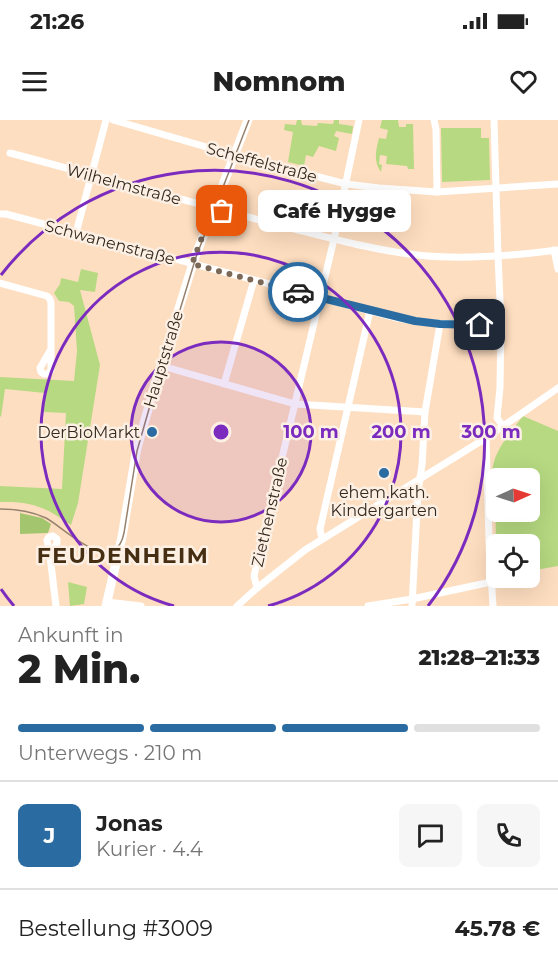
<!DOCTYPE html>
<html lang="de">
<head>
<meta charset="utf-8">
<style>
	:root { --surface:#fff; --page:#f6f6f6; --text:#222; --muted:#767676; --line:#e0e0e0; --accent:#2a6ca2 }
	body { margin:0; font-family:Montserrat,sans-serif; background:var(--page); color:var(--text); height:100vh; display:flex; flex-direction:column; font-size:22px; white-space:nowrap }
	* { box-sizing:border-box; margin:0 }
	p { font-size:20px; color:var(--muted) }
	.icon { flex:none; width:33px; height:33px; fill:none; stroke:currentColor; stroke-width:2; stroke-linecap:round; stroke-linejoin:round }
	.map { position:relative; height:486px; overflow:hidden }
	.sheet { display:flex; flex-direction:column; background:var(--surface); flex:1 }
	.sheet>* { flex:none }
	.needle { width:39px; rotate:87deg }
	.controls { position:absolute; left:486px; top:348px; display:grid; gap:12px }
	.controls a { display:grid; place-items:center; width:54px; height:54px; border-radius:9px; background:var(--surface); box-shadow:0 6px 24px #0002; font-size:30px }
	.pin { position:absolute; display:grid; place-items:center; width:51px; height:51px; color:#fff; margin:-26px; border-radius:12px; box-shadow:0 3px 9px #0006 }
	.courier { position:absolute; display:grid; place-items:center; width:60px; height:60px; margin:-30px; border:4px solid #2a6ca2; border-radius:50%; background:#fff; color:#222; box-shadow:0 2px 8px #0007 }
	.bubble { position:absolute; height:42px; border-radius:9px; background:var(--surface); box-shadow:0 6px 24px #0002; font-size:20px; font-weight:800; line-height:42px; text-align:center }
	.summary em { font-style:normal; font-weight:800 }
	.summary div { display:flex; flex-direction:column-reverse }
	.summary { display:flex; align-items:center; justify-content:space-between; height:102px; padding:0 18px }
	h1 { font-size:39px; font-weight:800; line-height:45px }
	.bar { display:grid; grid-template-columns:repeat(4,1fr); gap:9px 6px; align-content:center; height:72px; padding:0 18px }
	.bar i { height:8px; border-radius:4px; background:var(--line) }
	.bar .current { background:var(--accent) }
	.bar p { grid-column:span 4 }
	.line { display:flex; align-items:center; gap:15px; padding:0 18px; border-top:2px solid var(--line) }
	.line div { flex:1 }
	.round { display:grid; place-items:center; flex:none; width:63px; height:63px; border-radius:9px; background:var(--page) }
	.status { display:flex; justify-content:space-between; align-items:center; height:42px; padding:0 30px; background:var(--surface); direction:ltr }
	.status svg { height:16px; fill:currentColor }
	header { display:flex; justify-content:space-between; align-items:center; height:78px; padding:0 18px; background:var(--surface); font-size:27px; font-weight:800 }
	.map>svg:first-child { display:block }
	.green { fill:#b6d981; fill-rule:evenodd }
	.forest { fill:#a3c56d }
	.lines { fill:none; stroke-linecap:round; stroke-linejoin:round }
	.street { stroke:#fff; stroke-width:7 }
	.secondary { stroke:#fff; stroke-width:9 }
	.tram { stroke:#97826d; stroke-width:1.5 }
	.done { stroke:#7b6857; stroke-width:6; stroke-dasharray:0 10.8 }
	.route { stroke:#2a6ca2; stroke-width:8 }
	.ring { fill:none; stroke:#7b2cbf; stroke-width:3 }
	.poi-dot { fill:#2a6ca2; stroke:#fcefe3; stroke-width:2 }
	.labels { text-anchor:middle; stroke-width:5; stroke-linejoin:round; paint-order:stroke }
	.street-label { font-size:16px; fill:#35291e; stroke:#fcefe3 }
	.poi-label { font-size:16px; fill:#35291e; stroke:#fcefe3; text-anchor:end }
	.district-label { font-size:22px; font-weight:bold; letter-spacing:1.5px; fill:#462e13; stroke:#fcefe3 }
	.centre { fill:#7b2cbf; stroke:#fcefe3; stroke-width:3 }
	.ring-label { font-size:18px; text-anchor:middle; font-weight:bold; fill:#7b2cbf; stroke:#fcefe3; stroke-width:5; stroke-linejoin:round; paint-order:stroke }
</style>
</head>
<body>
<div class="status"><b>21:26</b><svg viewBox="0 0 49 12"><path d="M0 12V9h3v3zM5 12V6h3v6zM10 12V3h3v9zM15 12V0h3v12zM26 1h20v11H26zM47 4h2v5h-2z"/></svg></div>
<header><svg class="icon" aria-label="menu" viewBox="0 0 24 24"><path d="M4 6h16M4 12h16M4 18h16"/></svg>Nomnom<svg class="icon" aria-label="heart" viewBox="0 0 24 24"><path d="M12 20l-8-8c-3-5 5-10 8-4 3-6 11-1 8 4z"/></svg></header>
<div class="map">
<svg width="558" height="486" viewBox="0 0 558 486">
	<rect width="100%" height="100%" fill="#fedec0"/>
	<g class="green">
		<polygon points="297,0 301,0 302,5 317,6 318,3 333,4 334,0 339,0 339,4 353,6 352,14 336,11 334,16 339,18 336,31 319,26 313,37 306,35 304,46 288,42 293,12 284,10 285,4 296,5"/>
		<path d="M382,0H398L399,7H406V4H413L414,49H408L407,46L386,44L387,36L380,35L379,44L382,45L381,52C373,41 376,30 379,18L386,19L388,10L380,8Z"/>
		<polygon points="441,8 481,8 481,18 489,18 490,60 442,62"/>
		<path d="M81,149L98,153L95,172L80,170L100,245L78,383L71,405C45,387 32,381 0,382V366L62,369L66,293L44,292L45,273L5,269L1,297L0,296V257L74,261L77,231L74,186L69,182L59,181L54,173L60,164L61,158L78,162Z"/>
		<path d="M523,296L558,311V446L530,451V424H496V429L495,356L492,354C493,330 510,314 523,296ZM496,358H530V392H496Z"/>
		<polygon points="68,462 87,467 84,484 70,486"/>
	</g>
	<polygon class="forest" points="20,393 42,398 51,404 48,413 20,414"/>
	<g class="lines">
		<g class="street">
			<polyline points="113,0 227,33 346,64 379,68 437,72 558,64"/>
			<polyline points="434,0 436,9 437,72"/>
			<polyline points="494,0 498,135 501,204 500,267 497,298 503,306"/>
			<path d="M10,33C101,57 192,83 283,106C327,117 372,130 417,135C463,140 512,136 558,130"/>
			<path d="M0,94H6L397,198C432,205 466,205 501,204"/>
			<polyline points="76,113 106,0"/>
			<polyline points="554,130 558,149"/>
			<polyline points="0,163 47,176 50,179 51,183 51,250 48,254 44,254 41,252 40,248 51,229"/>
			<polyline points="162,246 295,284 425,292"/>
			<polyline points="224,264 254,160"/>
			<polyline points="486,318 490,452 492,470 493,486"/>
			<polyline points="322,419 320,409 370,191"/>
			<polyline points="50,436 47,420 49,417 53,416 57,419 57,423 50,436 56,486"/>
			<polyline points="257,468 254,456 334,119 359,0"/>
			<polyline points="107,482 141,486"/>
			<polyline points="237,486 257,468 305,430 486,318 558,268"/>
			<polyline points="368,486 412,479 491,462"/>
			<polyline points="412,486 418,371 422,345 425,292 440,204"/>
		</g>
		<polyline class="secondary" points="106,486 122,417 137,328 155,265 195,137 248,0"/>
		<path class="tram" d="M0,389C16,389 31,391 46,398C65,408 114,460 124,413L137,331L155,268L163,246L196,137L249,0"/>
	</g>
	<g class="lines">
		<polyline class="done" points="222,91 213,88 192,144 298,172"/>
		<polyline class="route" points="298,172 415,201 440,204 480,205"/>
	</g>
	<circle cx="221" cy="312" r="90" fill="#7b2cbf" fill-opacity=".12"/>
	<g class="ring">
		<circle cx="221" cy="312" r="90"/>
		<path d="M174 486A180 180 0 1 1 268 486"/>
		<path d="M14 486A270 270 0 0 1 1 469M1 155A270 270 0 1 1 428 486"/>
	</g>
	<g class="poi-dot">
		<circle cx="152" cy="312" r="6"/>
		<circle cx="384" cy="353" r="6"/>
	</g>
	<g class="labels">
		<g class="street-label">
			<text transform="translate(262 42) rotate(15)" y="6">Scheffelstraße</text>
			<text transform="translate(124 64) rotate(15)" y="6">Wilhelmstraße</text>
			<text transform="translate(110 122) rotate(15)" y="6">Schwanenstraße</text>
			<text transform="translate(163 239) rotate(-73)" y="6">Hauptstraße</text>
			<text transform="translate(269 392) rotate(-77)" y="6">Ziethenstraße</text>
		</g>
		<g class="poi-label">
			<text x="140" y="318">DerBioMarkt</text>
			<text x="384" y="378" text-anchor="middle">ehem.kath.<tspan x="384" dy="18">Kindergarten</tspan></text>
		</g>
		<g class="district-label">
			<text x="123" y="443">FEUDENHEIM</text>
		</g>
	</g>
	<circle cx="221" cy="312" r="9" class="centre"/>
	<g class="ring-label">
		<text x="311" y="318">100 m</text>
		<text x="401" y="318">200 m</text>
		<text x="491" y="318">300 m</text>
	</g>
</svg>
<div class="controls">
<a><svg class="needle" viewBox="-14 -14 28 28"><path d="M0-13l5 13h-10z" fill="#e53935"/><path d="M0 13l5-13h-10z" fill="#767676"/></svg></a>
<a><svg class="icon" aria-label="locate" viewBox="0 0 24 24"><circle cx="12" cy="12" r="6"/><path d="M12 2v4M12 18v4M2 12h4M18 12h4"/></svg></a>
</div>
<div class="pin" style="left:222px;top:91px;background:#ea580c"><svg class="icon" aria-label="bag" viewBox="0 0 24 24"><path d="M5 8h14l-1 12H6zM9 8a3 3 0 0 1 6 0"/></svg></div>
<div class="pin" style="left:480px;top:205px;background:#1f2937"><svg class="icon" aria-label="home" viewBox="0 0 24 24"><path d="M3 11l9-7 9 7M6 9v11h12V9"/></svg></div>
<div class="courier" style="left:298px;top:172px"><svg class="icon" aria-label="car" viewBox="0 0 24 24"><path d="M5 17H2v-5l4-1 3-4h7l3 4 3 1v5h-3M9 17h6M6 11h13"/><circle cx="7" cy="17" r="2"/><circle cx="17" cy="17" r="2"/></svg></div>
<div class="bubble" style="left:258px;top:70px;width:153px">Café Hygge</div>
</div>
<section class="sheet">
<div class="summary"><div><h1>2 Min.</h1><p>Ankunft in</p></div><em>21:28–21:33</em></div>
<div class="bar"><i class="current"></i><i class="current"></i><i class="current"></i><i></i><p>Unterwegs · 210 m</p></div>
<div class="line" style="height:108px"><b class="round" style="background:var(--accent);color:#fff">J</b><div><b>Jonas</b><p>Kurier · 4.4</p></div><a class="round"><svg class="icon" aria-label="chat" viewBox="0 0 24 24"><path d="M4 5h16v11H9l-5 4z"/></svg></a><a class="round"><svg class="icon" aria-label="phone" viewBox="0 0 24 24"><path d="M5 4h4l2 5-3 2q2 4 5 5l2-3 5 2v4C11 20 4 13 5 4z"/></svg></a></div>
<div class="line" style="height:78px"><div>Bestellung #3009</div><b>45.78 €</b></div>
</section>
</body>
</html>
